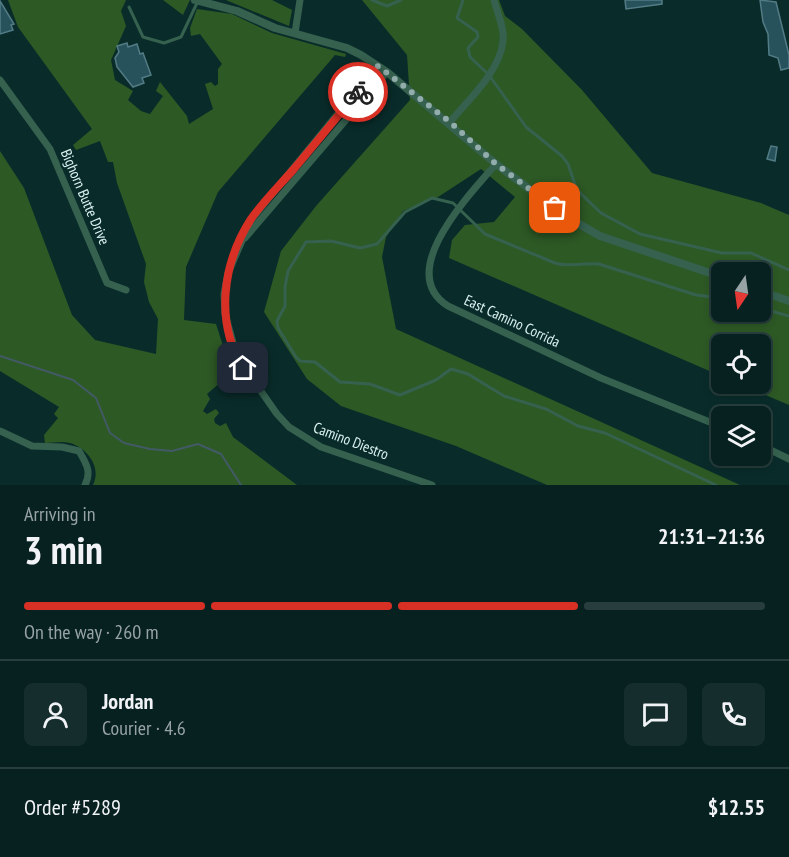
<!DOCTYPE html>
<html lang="en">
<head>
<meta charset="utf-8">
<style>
	:root { --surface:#072120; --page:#152e2d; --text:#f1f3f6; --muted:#98a3a5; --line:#283e3e; --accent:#d93025 }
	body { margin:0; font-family:"PT Sans Narrow",sans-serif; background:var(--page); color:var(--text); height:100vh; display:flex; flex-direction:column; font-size:22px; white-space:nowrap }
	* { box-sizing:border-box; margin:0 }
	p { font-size:20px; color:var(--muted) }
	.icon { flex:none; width:33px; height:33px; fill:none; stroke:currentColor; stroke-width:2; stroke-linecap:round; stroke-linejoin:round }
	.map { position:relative; height:485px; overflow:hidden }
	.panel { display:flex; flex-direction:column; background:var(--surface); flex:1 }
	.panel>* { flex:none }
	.needle { width:39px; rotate:193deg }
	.controls { position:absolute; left:711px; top:262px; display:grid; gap:12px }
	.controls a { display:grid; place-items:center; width:60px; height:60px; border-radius:9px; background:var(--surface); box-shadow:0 3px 9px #0003,0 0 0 2px var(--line); font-size:30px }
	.pin { position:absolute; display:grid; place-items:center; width:51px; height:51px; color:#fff; margin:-26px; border-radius:12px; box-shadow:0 3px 9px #0006 }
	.courier { position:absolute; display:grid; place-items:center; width:60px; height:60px; margin:-30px; border:4px solid #d93025; border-radius:50%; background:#fff; color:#222; box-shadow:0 2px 8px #0007 }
	.head em { font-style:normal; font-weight:700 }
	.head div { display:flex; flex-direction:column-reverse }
	.head { display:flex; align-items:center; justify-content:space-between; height:102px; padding:0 24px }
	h1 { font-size:39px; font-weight:700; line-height:45px }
	.bar { display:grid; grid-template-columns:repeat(4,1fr); gap:9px 6px; align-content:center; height:72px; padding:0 24px }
	.bar i { height:8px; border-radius:4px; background:var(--line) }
	.bar .current { background:var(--accent) }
	.bar p { grid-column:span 4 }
	.line { display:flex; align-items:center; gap:15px; padding:0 24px; border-top:2px solid var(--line) }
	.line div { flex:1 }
	.round { display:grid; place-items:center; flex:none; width:63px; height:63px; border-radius:9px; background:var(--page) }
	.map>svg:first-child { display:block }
	.green { fill:#2d5925; fill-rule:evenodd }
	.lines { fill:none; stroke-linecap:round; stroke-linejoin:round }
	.stream { stroke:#425a66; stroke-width:2 }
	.building { fill:#27525c; stroke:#527b85; stroke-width:1.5 }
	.service { stroke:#36614f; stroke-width:3 }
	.minor { stroke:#36614f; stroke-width:7 }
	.tertiary { stroke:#36614f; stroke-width:8 }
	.done { stroke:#92adab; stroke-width:6; stroke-dasharray:0 10.8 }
	.route { stroke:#d93025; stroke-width:8 }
	.labels { text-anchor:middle; stroke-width:4.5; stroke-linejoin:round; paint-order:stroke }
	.street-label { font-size:15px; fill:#dbf2f0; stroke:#092c2a }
</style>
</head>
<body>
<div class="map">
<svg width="789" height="485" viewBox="0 0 789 485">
	<rect width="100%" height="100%" fill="#092c2a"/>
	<g class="green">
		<path d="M8,0H126L121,11L126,26L111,60L115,80L133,91L128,100L141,111L150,114L163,96L156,91L160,82L187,116L189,124L213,109L205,84L211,82L215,86L218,84V69L222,64L200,34L191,36L190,28L197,9L232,14L272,33L346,54L345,57L335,55L218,192L186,267L184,320L216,324L226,355L236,369L207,394L210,399L203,411L207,414L216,409L219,413L214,419L215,423L220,426L226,423L233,437L297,485H93C102,467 87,448 70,443C62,441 53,443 45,443L44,435L58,418L54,414L59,407L0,371V151L24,188L72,315L95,340L156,354L158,319L149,302L144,282L146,264L117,183L113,162H108L100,141L76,150L73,145L92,129L18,27Z"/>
		<polygon points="163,0 190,0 183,15"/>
		<polygon points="226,0 272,0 292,10 289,26"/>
		<path d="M362,0H499L505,16L522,29L582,90L652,173L761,203L789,215V405L740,384H760V345H722L721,376L449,258L452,240L465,225L494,222L515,197L481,169L438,197L403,211L386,237L382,257L396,329L740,485H547L456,446L341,406L307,379L264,312L281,251L316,206L410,100L407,55ZM722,273H760V312H722Z"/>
	</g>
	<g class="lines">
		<polyline class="stream" points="0,356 73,380 96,398 110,433 124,443 150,449 172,451 198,444 221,454 241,485"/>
	</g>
	<g class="building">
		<polygon points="625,0 662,0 662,4 626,9"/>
		<polygon points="760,0 776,2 789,55 789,68 781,70 778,58 769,55 768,34 763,22"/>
		<polygon points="0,1 14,24 11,25 13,30 0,34"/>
		<polygon points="127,43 128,47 137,44 140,54 143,53 151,75 142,78 144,83 133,87 117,67 115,58 119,52 117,46"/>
		<polygon points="771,146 777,147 775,161 767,159"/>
	</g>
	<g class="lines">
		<g class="service">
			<polyline points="372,0 387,6 401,0"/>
			<polyline points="463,0 457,18 477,32 478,37 468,48 470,57 489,75 526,127 562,156 568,164 577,190 601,213 640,234 722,253 751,253 789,270"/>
			<polyline points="129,7 143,37 164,43 181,37 197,3"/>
			<polyline points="760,308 789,316"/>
			<path d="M716,485L605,433L578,426L546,409L504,396L468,374L451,369L436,380L400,395L370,384L340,382L315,362L300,361L296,357L278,328L277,321L285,306V287L288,271L306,242L331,241L360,248L377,244L405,212L432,198L453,203L485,234L555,263C570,268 584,262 599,264L696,295L722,298"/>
		</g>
		<g class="minor">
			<polyline points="295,33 300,0"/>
			<polyline points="377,66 251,220 228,273 224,294 225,314 237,357 277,414 289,427 321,447 432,485"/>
			<polyline points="0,80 50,149 107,283 126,290"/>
			<path d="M450,122C468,100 500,72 503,41C505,29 497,12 494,0"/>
			<path d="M496,164C470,194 394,272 448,306L601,378L722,427"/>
			<polyline points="245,238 387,72"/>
			<path d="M0,431L32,446L62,447L79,451C86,463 92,472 85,485"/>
			<polyline points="760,445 789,459"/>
		</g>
		<g class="tertiary">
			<polyline points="195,0 237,11 275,28 347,48 361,55 387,72 496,164 567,217 600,236 722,277"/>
			<polyline points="760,291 789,301"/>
		</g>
	</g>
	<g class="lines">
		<polyline class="done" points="358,92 378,66 450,122 496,164 555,208"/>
		<path class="route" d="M243,368C215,322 222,264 251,219C263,202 279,186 293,170C315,144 336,118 358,92"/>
	</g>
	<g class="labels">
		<g class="street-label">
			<text transform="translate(85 197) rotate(67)" y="5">Bighorn Butte Drive</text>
			<text transform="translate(512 321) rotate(25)" y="5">East Camino Corrida</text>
			<text transform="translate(351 441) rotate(21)" y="5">Camino Diestro</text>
		</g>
	</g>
</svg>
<div class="controls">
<a><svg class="needle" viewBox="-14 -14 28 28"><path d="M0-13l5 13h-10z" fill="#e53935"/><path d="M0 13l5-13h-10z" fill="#98a3a5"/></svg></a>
<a><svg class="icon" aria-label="locate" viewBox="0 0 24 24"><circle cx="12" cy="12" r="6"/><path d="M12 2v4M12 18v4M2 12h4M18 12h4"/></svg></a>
<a><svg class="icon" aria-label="layers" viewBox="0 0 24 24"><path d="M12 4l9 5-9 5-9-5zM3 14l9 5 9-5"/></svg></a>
</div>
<div class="pin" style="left:555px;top:208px;background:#ea580c"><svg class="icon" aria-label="bag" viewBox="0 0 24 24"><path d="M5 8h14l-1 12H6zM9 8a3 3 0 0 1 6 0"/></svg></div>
<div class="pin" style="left:243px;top:368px;background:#1f2937"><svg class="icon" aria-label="home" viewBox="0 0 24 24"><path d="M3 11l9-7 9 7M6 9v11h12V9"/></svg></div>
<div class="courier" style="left:358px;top:92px"><svg class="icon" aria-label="bike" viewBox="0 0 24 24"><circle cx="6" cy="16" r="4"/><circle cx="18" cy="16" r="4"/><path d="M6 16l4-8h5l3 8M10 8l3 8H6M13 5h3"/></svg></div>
</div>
<section class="panel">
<div class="head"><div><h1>3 min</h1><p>Arriving in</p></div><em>21:31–21:36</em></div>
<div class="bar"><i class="current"></i><i class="current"></i><i class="current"></i><i></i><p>On the way · 260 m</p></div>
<div class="line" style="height:108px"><a class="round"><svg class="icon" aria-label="person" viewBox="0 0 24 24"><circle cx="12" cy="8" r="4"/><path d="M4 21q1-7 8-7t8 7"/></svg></a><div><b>Jordan</b><p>Courier · 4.6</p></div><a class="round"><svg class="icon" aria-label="chat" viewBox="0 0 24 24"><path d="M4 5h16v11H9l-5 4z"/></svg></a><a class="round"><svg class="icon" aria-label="phone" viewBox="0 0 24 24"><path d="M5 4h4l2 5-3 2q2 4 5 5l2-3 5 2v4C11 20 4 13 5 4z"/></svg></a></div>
<div class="line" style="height:78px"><div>Order #5289</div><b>$12.55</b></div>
</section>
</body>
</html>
